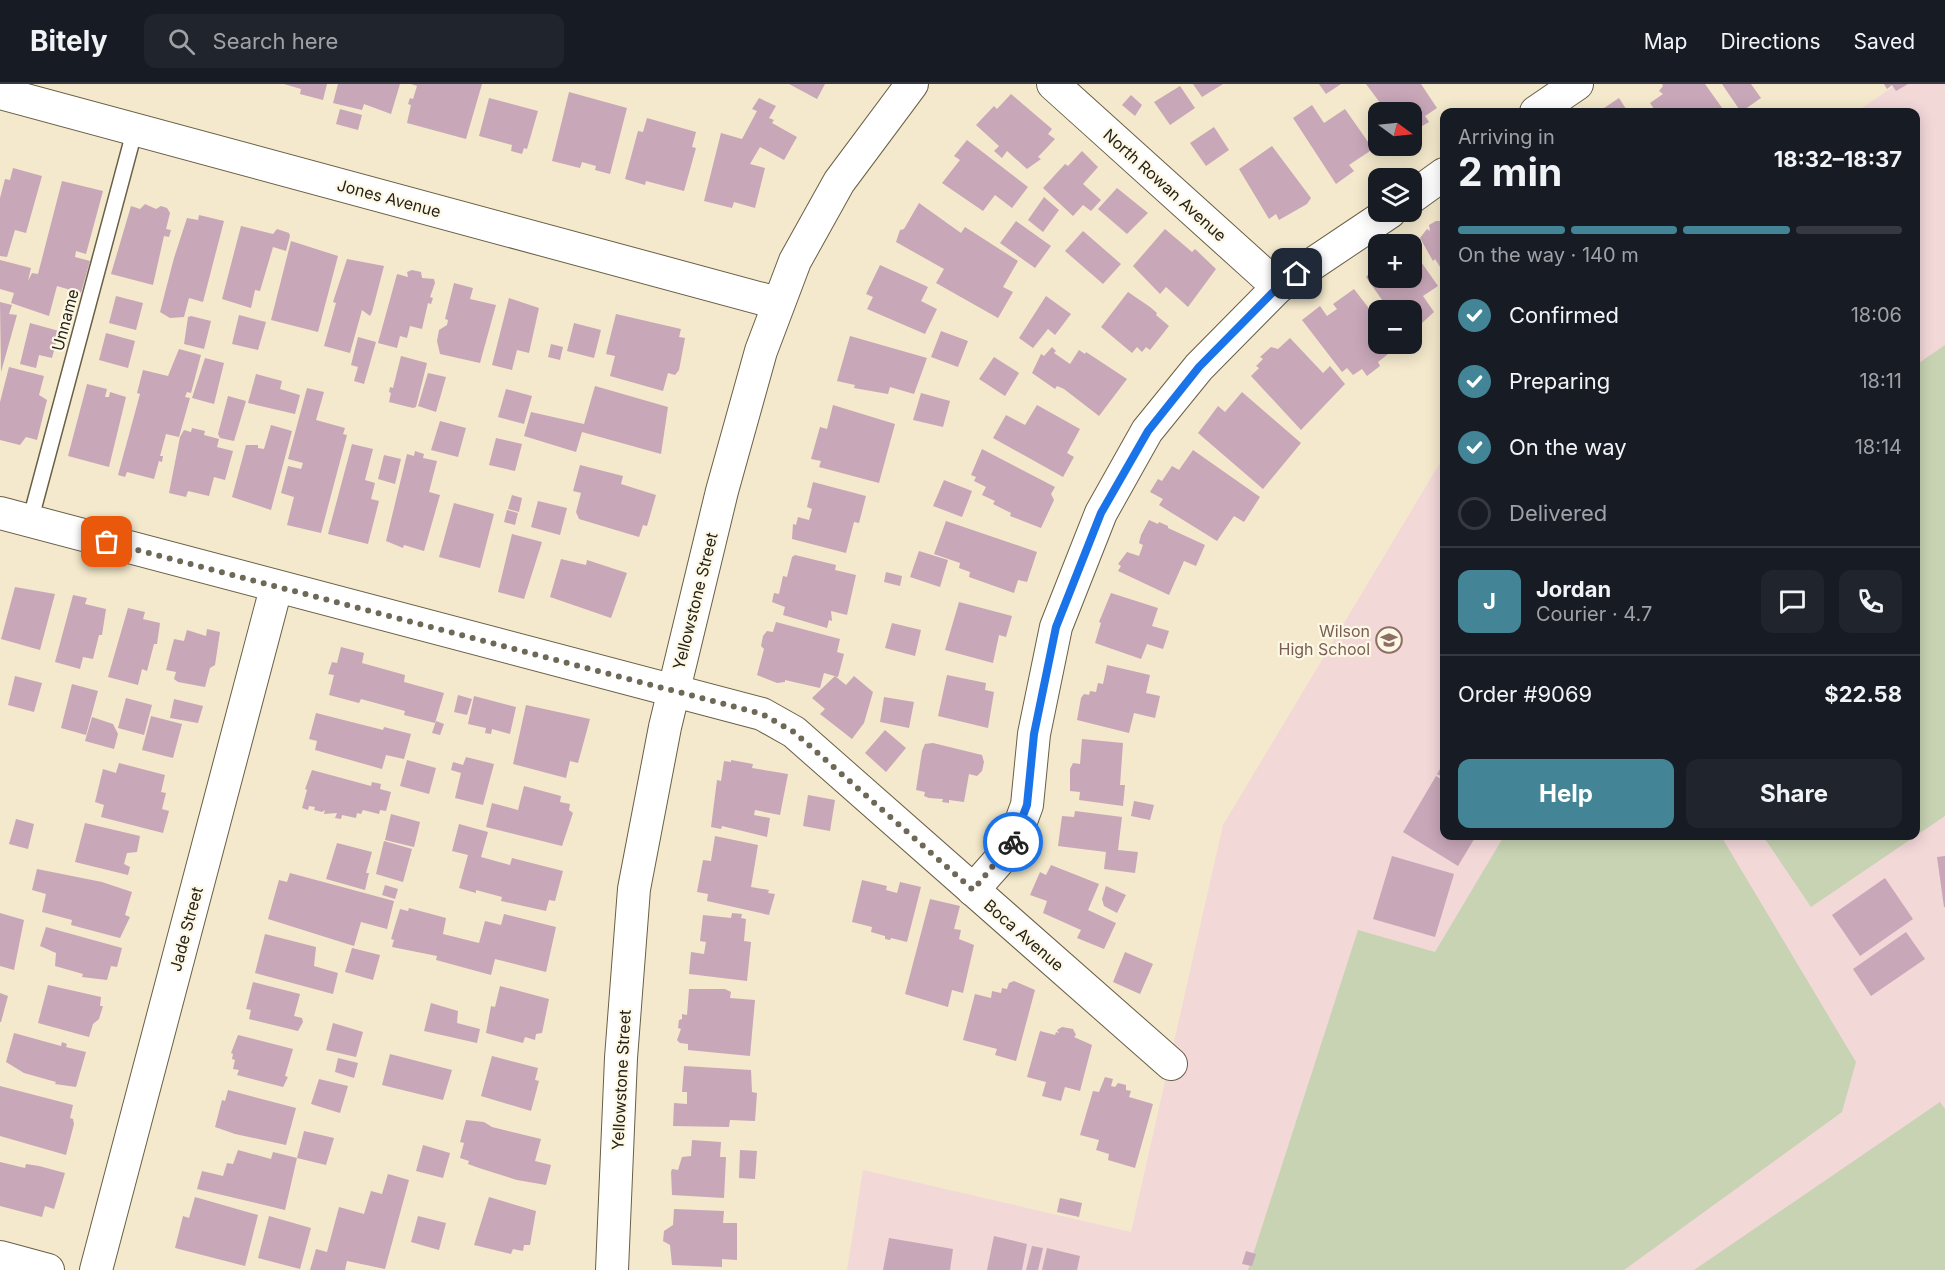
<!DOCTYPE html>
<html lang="en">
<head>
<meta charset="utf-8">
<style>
	:root { --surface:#171b24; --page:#20242c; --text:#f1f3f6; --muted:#9ea1a6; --line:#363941; --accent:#438597 }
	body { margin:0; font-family:Inter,sans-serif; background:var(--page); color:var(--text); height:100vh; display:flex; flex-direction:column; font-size:22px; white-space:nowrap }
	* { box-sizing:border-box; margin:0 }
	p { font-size:20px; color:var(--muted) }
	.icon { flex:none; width:33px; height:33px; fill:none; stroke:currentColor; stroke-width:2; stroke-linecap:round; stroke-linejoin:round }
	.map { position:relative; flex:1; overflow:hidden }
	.side { position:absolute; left:1440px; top:24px; width:480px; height:732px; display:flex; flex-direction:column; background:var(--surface); border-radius:12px; box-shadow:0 3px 15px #0003 }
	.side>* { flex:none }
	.needle { width:39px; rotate:105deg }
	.buttons { position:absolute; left:1368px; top:18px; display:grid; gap:12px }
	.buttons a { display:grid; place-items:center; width:54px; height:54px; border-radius:12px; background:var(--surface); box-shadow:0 3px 15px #0003; font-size:30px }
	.pin { position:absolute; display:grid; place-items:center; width:51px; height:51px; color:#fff; margin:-26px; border-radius:12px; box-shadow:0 3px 9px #0006 }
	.courier { position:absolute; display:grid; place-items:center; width:60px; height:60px; margin:-30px; border:4px solid #1a73e8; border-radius:50%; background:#fff; color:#222; box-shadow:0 2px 8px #0007 }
	.summary em { font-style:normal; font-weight:700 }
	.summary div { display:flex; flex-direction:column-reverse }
	.summary { display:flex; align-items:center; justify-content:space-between; height:102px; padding:0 18px }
	h1 { font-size:39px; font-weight:700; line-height:45px }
	.bar { display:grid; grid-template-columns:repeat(4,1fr); gap:9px 6px; align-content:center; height:72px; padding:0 18px }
	.bar i { height:8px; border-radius:4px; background:var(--line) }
	.bar .on { background:var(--accent) }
	.bar p { grid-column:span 4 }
	.line { display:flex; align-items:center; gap:15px; padding:0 18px; border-top:2px solid var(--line) }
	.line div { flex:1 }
	.round { display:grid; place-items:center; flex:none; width:63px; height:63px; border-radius:12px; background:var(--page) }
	ol { padding:0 18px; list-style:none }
	li { display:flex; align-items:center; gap:18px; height:66px }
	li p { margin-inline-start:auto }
	li .icon { padding:6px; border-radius:50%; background:var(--accent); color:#fff; stroke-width:4 }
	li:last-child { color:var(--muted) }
	li i { width:33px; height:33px; border:3px solid var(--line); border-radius:50% }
	.button { display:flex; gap:12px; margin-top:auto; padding:12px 18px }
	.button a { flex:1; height:69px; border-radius:12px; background:var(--accent); color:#fff; font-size:24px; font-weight:700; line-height:69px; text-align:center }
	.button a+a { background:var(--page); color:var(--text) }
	header { display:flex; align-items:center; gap:36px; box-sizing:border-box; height:84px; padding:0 30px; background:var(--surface); border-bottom:2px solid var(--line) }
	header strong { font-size:28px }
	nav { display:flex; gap:33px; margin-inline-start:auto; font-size:21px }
	.search { width:420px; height:54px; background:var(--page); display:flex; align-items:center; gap:15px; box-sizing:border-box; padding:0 21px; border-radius:12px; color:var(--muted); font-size:22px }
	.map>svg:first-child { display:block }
	.education { fill:#f3d8d8 }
	.green { fill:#c7d3b3 }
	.building { fill:#c8a7b8 }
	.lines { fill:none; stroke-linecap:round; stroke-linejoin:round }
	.lane-casing { stroke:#695f46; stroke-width:18 }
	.street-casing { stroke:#695f46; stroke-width:34 }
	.lane { stroke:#fff; stroke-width:15 }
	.street { stroke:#fff; stroke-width:32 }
	.done { stroke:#6e6857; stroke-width:6; stroke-dasharray:0 10.8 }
	.route { stroke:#1a73e8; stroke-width:8 }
	.labels { text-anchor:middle; stroke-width:4.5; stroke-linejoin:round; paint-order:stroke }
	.street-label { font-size:16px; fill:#262218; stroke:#fdf7e5 }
	.education-label { font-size:16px; fill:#785e54; stroke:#fdf7e5; text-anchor:end }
</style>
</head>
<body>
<header>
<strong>Bitely</strong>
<div class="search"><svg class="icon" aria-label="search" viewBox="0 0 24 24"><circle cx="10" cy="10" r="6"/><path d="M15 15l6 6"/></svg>Search here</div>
<nav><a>Map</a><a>Directions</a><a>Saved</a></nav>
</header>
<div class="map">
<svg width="1945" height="1186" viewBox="0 0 1945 1186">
	<rect width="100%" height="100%" fill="#f4e9cc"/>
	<polygon class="education" points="1897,0 1945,0 1945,1186 847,1186 863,1086 1131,1148 1223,741 1444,372 1444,752 1916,752 1916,28 1856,28"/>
	<g class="green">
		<polygon points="1945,261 1945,732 1811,823 1763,752 1916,752 1916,281"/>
		<polygon points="1504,752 1721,752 1856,978 1842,1028 1624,1186 1248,1186 1358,846 1435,868"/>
		<polygon points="1940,1018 1945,1025 1945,1186 1694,1186"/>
	</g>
	<g class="building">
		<polygon points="284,0 327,0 323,16 300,10 301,5"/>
		<polygon points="338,0 400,0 391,30 364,20 362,26 333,19"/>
		<polygon points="411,0 482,0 466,55 407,39 411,21 408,20 410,14 413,15 417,2"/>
		<polygon points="789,0 825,0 817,15"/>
		<polygon points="1193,0 1223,0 1202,13"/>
		<polygon points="1319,0 1341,0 1326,10"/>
		<polygon points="1366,0 1421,0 1437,24 1425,32 1429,38 1412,48 1412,28 1387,28"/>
		<polygon points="1662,0 1705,0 1725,28 1656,28 1650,19 1663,10 1659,7 1663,2"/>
		<polygon points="1722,0 1751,0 1761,14 1741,28"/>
		<polygon points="1884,0 1908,0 1896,7 1892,1 1887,5"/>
		<polygon points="1180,2 1195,24 1170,41 1154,18"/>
		<polygon points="569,8 627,24 610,90 595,86 596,82 582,78 580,84 552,77"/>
		<polygon points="1011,10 1052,45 1048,50 1055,55 1038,73 1041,75 1027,85 1007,67 1002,74 994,67 999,62 976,41 994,22 997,25"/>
		<polygon points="1131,11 1142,21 1135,32 1122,21"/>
		<polygon points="489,14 538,27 527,65 524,64 522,70 511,67 512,61 479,52"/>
		<polygon points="759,14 776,22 769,34 774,36 772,39 797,53 784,76 760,63 750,80 765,84 755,124 734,118 732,124 704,117 721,49 742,55 757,27 752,25"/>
		<polygon points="1619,14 1628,28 1598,28"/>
		<polygon points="1312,21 1324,39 1345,25 1373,65 1349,81 1354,87 1336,100 1293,34"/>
		<polygon points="340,25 362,31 358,46 336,40"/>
		<polygon points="647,34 696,48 692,63 696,64 684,107 646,97 645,101 625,95 638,47 643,48"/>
		<polygon points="1214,43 1229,66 1206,82 1190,59"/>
		<polygon points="967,56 1028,103 1012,124 995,111 983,127 942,99 960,76 954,72"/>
		<polygon points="1272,62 1311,114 1307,120 1279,136 1276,130 1269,135 1239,85"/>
		<polygon points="1082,67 1098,83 1083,100 1101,116 1091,127 1083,121 1073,132 1043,104 1065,80 1068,82"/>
		<polygon points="13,84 42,92 26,149 15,146 7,173 0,172 0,114 5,95 10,96"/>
		<polygon points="62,97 103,107 86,170 76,167 75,173 90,177 81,209 57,202 49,232 11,219 14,209 0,205 0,176 31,184 28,197 32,189 38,190"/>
		<polygon points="1117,104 1148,129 1127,150 1098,125"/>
		<polygon points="1044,113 1059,126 1043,148 1028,136"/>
		<polygon points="919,119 961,149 965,143 1018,177 1003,203 1013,208 998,234 936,199 944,185 896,158 900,146 904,145"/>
		<polygon points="145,120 156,125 161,122 167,124 170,129 166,145 171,146 169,153 164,152 153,201 111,190 131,122 140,125"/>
		<polygon points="199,131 224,137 203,218 189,214 184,233 170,234 160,228 174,174 187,134 198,136"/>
		<polygon points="1016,137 1051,162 1035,184 1000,159"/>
		<polygon points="1436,137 1440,137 1444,144 1444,189 1435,175 1433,177 1420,154 1427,145 1430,147 1429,141"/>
		<polygon points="241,142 273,150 277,145 289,149 290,152 286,167 273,163 260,207 255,206 251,224 222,215"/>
		<polygon points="1165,145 1192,168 1195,165 1216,185 1188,223 1166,203 1160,210 1133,182"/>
		<polygon points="1083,147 1121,180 1103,200 1065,167"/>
		<polygon points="291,157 338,172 318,248 271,236"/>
		<polygon points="1412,165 1438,202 1423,212 1434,228 1412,248 1412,226 1389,226 1366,193 1378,180 1378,194 1412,194"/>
		<polygon points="347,175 384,182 372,228 370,232 362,226 350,269 324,262 336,219 333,218"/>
		<polygon points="880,181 928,203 921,217 937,225 925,250 867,225 873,213 866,210"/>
		<polygon points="412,186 421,188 422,194 434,195 435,199 430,213 433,214 431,220 428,219 422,245 410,242 407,254 400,252 397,264 378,259 397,190 408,193 407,188"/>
		<polygon points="454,199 473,204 470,215 496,221 480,279 440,270 437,257 439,246 447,241 448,236 445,235"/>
		<polygon points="1354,205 1378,236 1378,260 1396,260 1398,262 1378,278 1380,282 1367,292 1362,285 1353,291 1347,284 1342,288 1302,236 1320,222 1327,232 1337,225 1333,220"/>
		<polygon points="1128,208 1150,223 1157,229 1156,231 1169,242 1150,266 1146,263 1142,268 1137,263 1132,269 1101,243"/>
		<polygon points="116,212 143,219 136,246 109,239"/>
		<polygon points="1046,212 1071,230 1055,251 1048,245 1033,264 1019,254"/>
		<polygon points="509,214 539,224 529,269 517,266 512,286 492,281"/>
		<polygon points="0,218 12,221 9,230 17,231 1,288"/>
		<polygon points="616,230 681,245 679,253 685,254 679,286 675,291 668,289 663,307 610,292 615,272 606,270"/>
		<polygon points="239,231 266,238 258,266 232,260"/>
		<polygon points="191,232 211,237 204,265 184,260 188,233"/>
		<polygon points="30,239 59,247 52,274 39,271 36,284 20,280"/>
		<polygon points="574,239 601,246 594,274 567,267"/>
		<polygon points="941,247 968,257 958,283 931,273"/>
		<polygon points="106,249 135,257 128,284 99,276"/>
		<polygon points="850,252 927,274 914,310 890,303 888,310 854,304 855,301 837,297"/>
		<polygon points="358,253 376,258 364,300 354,297 358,283 351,281"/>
		<polygon points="1290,254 1323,289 1330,282 1345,300 1301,346 1251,292 1259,284 1256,282 1263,275 1260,273 1271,263 1278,265"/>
		<polygon points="551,260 563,263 560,276 548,273"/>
		<polygon points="1052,263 1056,267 1054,269 1070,280 1079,266 1085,270 1086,268 1127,295 1099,332 1064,305 1057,302 1055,305 1032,289 1041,270 1044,272"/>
		<polygon points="179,265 201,271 191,309 187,308 185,313 190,314 179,353 166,350 160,372 163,372 162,378 159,377 154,395 127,388 125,393 118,391 140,310 137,309 143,286 168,292"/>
		<polygon points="401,272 427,279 416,323 413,324 389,318 391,309 389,308 390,303 393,304"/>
		<polygon points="994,273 1019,289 1005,312 979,295"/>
		<polygon points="205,274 224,279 214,320 192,314"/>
		<polygon points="9,283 44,292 39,311 47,316 37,356 26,353 20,361 0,356 0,318"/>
		<polygon points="428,289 446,293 436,328 418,322"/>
		<polygon points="256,290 282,297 280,305 300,311 295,330 248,319"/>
		<polygon points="87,300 107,305 105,313 109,313 110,308 126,313 109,383 68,372"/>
		<polygon points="595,302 668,323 661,370 582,348 576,368 524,352 531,328 584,340"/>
		<polygon points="307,304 324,308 316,336 345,344 343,350 347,351 321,449 287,441 294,413 281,409 288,382 301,385 303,379 288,375"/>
		<polygon points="506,305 532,312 524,340 498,333"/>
		<polygon points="1242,308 1301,359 1263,405 1198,349 1218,322 1225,328"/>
		<polygon points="921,309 950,317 943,343 913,336"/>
		<polygon points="228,312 246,317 234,357 220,354 218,350"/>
		<polygon points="833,321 895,340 879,399 819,383 821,377 811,375 820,343 827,345"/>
		<polygon points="1037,321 1080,345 1067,369 1074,373 1063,393 993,354 1006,331 1025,341"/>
		<polygon points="440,337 466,344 458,373 431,366"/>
		<polygon points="271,341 292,347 271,426 232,413 246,361 258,361 258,364 264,365"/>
		<polygon points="192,344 205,347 204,351 219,355 217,363 233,367 225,396 214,393 209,412 188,407 186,413 169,409 180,353 184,346 191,348"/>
		<polygon points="496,354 522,360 515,387 489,381"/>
		<polygon points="352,360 373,365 365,396 375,399 371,415 379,417 368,460 328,450"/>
		<polygon points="982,365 1055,403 1051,410 1054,416 1041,444 1010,432 1011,429 993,420 995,417 982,411 986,403 974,397 976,393 971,391"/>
		<polygon points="1193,366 1260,413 1244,438 1234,432 1217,457 1159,421 1163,415 1150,408 1158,395 1162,397 1172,382 1179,386"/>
		<polygon points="415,367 424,370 423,374 437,377 429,408 440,411 424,467 404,461 403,464 386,457 407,370 414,372"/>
		<polygon points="384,371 401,375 395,400 378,395"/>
		<polygon points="580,381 623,392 621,400 656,411 647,442 643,441 639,453 579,435 576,428 581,409 573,407"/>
		<polygon points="944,396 972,407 962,433 933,422"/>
		<polygon points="813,398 866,412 859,439 854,438 846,469 792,455 793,440 796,441 798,433 809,436 812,425 807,423"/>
		<polygon points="512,411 522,414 519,428 508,425"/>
		<polygon points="538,417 567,424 560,451 531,443"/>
		<polygon points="454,419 494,430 480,484 439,473"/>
		<polygon points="507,426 518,429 515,441 504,438"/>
		<polygon points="1149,436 1158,440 1159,438 1168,442 1168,444 1205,461 1196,482 1184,477 1169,511 1118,487 1121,482 1118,480 1127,468 1139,472 1143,461 1139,459 1141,451"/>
		<polygon points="946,437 1037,468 1027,498 1018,496 1014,509 969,493 970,488 959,484 960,479 934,470"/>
		<polygon points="512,450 542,458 524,515 498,508"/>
		<polygon points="919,467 948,476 940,503 910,493"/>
		<polygon points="795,471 836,481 835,486 856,491 847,531 831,527 832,537 829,536 827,544 783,531 785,523 772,518 774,509 779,510 783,492 787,493 792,473"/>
		<polygon points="561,475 586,481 587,476 627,489 611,534 550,513"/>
		<polygon points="886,488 902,492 900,502 884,498"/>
		<polygon points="15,503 55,510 40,566 1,555"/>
		<polygon points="1111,509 1158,524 1152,542 1169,547 1163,565 1147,560 1141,575 1095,559 1101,539 1099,538"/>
		<polygon points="73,511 87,514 85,520 106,525 102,551 99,551 93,575 83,573 80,585 55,578"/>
		<polygon points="959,518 1012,532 1006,553 999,551 993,579 945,566"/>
		<polygon points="128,524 145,528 143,535 160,539 157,560 154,560 147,587 142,585 138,601 108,593"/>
		<polygon points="776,538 840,555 837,568 844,570 838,593 824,589 820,604 785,596 785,598 777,599 757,591 764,565 761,562 763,552 767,547 773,548"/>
		<polygon points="892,539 921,546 915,572 885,564"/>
		<polygon points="207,545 220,548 215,581 210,584 205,603 178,598 174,595 176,588 166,586 174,555 184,557 187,546 206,552"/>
		<polygon points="341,563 364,569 362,579 405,591 404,598 444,609 435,639 404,631 405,627 361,615 359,619 329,611 334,591 328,590 332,578 337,579"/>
		<polygon points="1107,581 1150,591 1146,609 1160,612 1155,634 1134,629 1129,649 1077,636 1081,614 1084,610 1089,611 1090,607 1096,608 1098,599 1103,600"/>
		<polygon points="947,591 986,599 985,606 994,608 988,644 938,632"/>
		<polygon points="15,592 42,599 34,628 8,621"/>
		<polygon points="835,592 846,601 854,592 873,608 864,639 852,655 820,630 825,625 812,614"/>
		<polygon points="72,600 98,607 86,651 61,644"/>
		<polygon points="458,611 472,615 467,631 454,628"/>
		<polygon points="474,612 516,623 510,650 492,645 491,650 485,649 486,644 468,640"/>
		<polygon points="884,613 914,618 909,644 880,638"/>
		<polygon points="126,614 152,621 144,651 118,644"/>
		<polygon points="174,615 203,622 198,639 170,634"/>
		<polygon points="526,621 590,635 578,679 570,677 566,694 513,680"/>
		<polygon points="316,629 383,646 384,643 411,650 404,675 386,671 382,685 315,666 317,657 309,655"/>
		<polygon points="151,632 182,640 173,674 142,666"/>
		<polygon points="92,633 113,640 118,650 114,665 85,657"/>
		<polygon points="436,637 444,640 440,651 432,649"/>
		<polygon points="885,646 906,664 886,688 865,669"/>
		<polygon points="1082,655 1123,659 1120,701 1125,701 1123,722 1079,716 1080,708 1070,707 1070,685 1073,679 1080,680"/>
		<polygon points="933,659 982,671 984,678 982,687 977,692 969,690 964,718 949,716 949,719 942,718 943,715 929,714 924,712 925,708 916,706 922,667 925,660"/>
		<polygon points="466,673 494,680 483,721 455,714 461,689 451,686 453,678 463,681"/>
		<polygon points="407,676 436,684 429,710 400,702"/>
		<polygon points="731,676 753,680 752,684 788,690 780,731 755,726 754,731 770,734 767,753 722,742 721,745 711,743 717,696 721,697 724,677 731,678"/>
		<polygon points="1444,678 1444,694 1437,690"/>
		<polygon points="119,679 165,691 161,708 166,709 162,725 169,727 163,749 101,733 104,721 95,718 103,685 116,689"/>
		<polygon points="312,686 371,702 372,698 381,700 380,705 391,708 386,727 380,726 379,730 363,726 361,730 357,729 356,734 342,731 341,735 335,734 337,729 324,730 325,726 322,728 314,726 315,723 309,722 308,726 302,724 307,706 305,705"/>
		<polygon points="1436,692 1444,697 1444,752 1476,752 1458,782 1403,748"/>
		<polygon points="524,702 561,712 560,718 570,720 569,726 573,729 562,762 486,743 492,719 518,726"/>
		<polygon points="808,711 835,716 830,747 803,742"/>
		<polygon points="1134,717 1154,721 1150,736 1131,732"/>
		<polygon points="1075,727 1122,733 1118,766 1138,768 1135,789 1104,785 1106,768 1058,762 1062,732 1074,733"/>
		<polygon points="391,730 420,738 414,763 385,756"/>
		<polygon points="16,735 34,740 28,765 9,760"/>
		<polygon points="85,739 140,752 137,768 127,769 124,780 130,783 128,791 75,778"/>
		<polygon points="459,740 488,748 481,773 510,781 512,774 563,787 555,817 549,816 546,827 501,817 502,813 476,806 476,809 459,804 468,771 452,767"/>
		<polygon points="715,752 758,761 751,803 769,806 768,809 775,810 769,831 707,817 708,810 697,808 703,776 711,777"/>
		<polygon points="384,757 412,765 403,798 376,790"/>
		<polygon points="337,759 372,768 366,789 369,789 365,806 326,795"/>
		<polygon points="1392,772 1454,790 1435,853 1373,835"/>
		<polygon points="1945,772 1945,823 1944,823 1937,773"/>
		<polygon points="1051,781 1099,800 1088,826 1116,839 1104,865 1077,854 1081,846 1043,829 1047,817 1030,811 1040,788 1046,791"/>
		<polygon points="37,785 102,798 132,808 125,831 130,833 120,854 71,841 72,836 42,828 46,810 32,806"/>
		<polygon points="290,789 394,817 387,845 361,838 354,862 268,835 279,796 287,798"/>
		<polygon points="1885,794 1913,835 1860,872 1832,831"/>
		<polygon points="862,796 887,802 886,806 897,809 900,798 921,803 907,858 891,854 890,856 885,855 885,852 871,848 872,843 852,838"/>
		<polygon points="385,801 398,805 395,815 382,811"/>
		<polygon points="1106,802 1126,811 1117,829 1104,822 1102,815"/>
		<polygon points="930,815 960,822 954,845 961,846 959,855 974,861 963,909 952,906 948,923 905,910"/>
		<polygon points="409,824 446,834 443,850 479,859 485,837 501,841 504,830 556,843 546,888 495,875 491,891 436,876 437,872 392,863 394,856 391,855 400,825 408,827"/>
		<polygon points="0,829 24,836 14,886 0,882"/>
		<polygon points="732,829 742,830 741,834 746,835 744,857 751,858 747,897 689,890 691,868 704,870 706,858 700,857 703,831 731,834"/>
		<polygon points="46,843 122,864 117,883 111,882 107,896 82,893 83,890 55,882 56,869 40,862"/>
		<polygon points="1906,848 1925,875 1871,912 1853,885"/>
		<polygon points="265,850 316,863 314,882 338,889 333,910 255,889"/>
		<polygon points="352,864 380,871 373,896 345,888"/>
		<polygon points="1125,868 1153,880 1140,910 1113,898"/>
		<polygon points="1014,897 1035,906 1016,977 995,971 997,965 963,956 975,910 991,914 992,907 1001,909 1002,904 1007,905 1009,899"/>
		<polygon points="253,898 300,910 294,932 302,934 303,938 298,947 249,935 251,926 246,925"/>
		<polygon points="48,901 101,913 100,922 103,922 99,935 93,940 89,953 38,939"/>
		<polygon points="500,902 549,915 542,949 536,950 535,956 525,953 523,959 486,949 491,922 495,923"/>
		<polygon points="689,905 725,905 731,908 730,914 755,916 750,972 688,966 688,960 680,959 677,956 681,945 678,944 679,936 682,935 682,930 687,931"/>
		<polygon points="0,909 8,912 1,938 0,938"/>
		<polygon points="431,919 458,927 457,939 480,945 477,959 424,947"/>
		<polygon points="333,939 363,948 356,973 326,966"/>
		<polygon points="1062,943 1073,945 1076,951 1074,953 1092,961 1080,1007 1065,1003 1061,1017 1042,1012 1046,998 1027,993 1040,947 1055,951 1056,948 1059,949 1057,946"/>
		<polygon points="14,949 61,962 62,958 67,960 66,963 86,968 76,1003 55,1000 56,998 24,989 6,978"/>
		<polygon points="238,951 293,965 285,992 288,993 283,1003 237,991 239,986 233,985 235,976 232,975 233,970 231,969"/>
		<polygon points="390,970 452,986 443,1016 382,1001"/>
		<polygon points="492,972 538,984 535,996 539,997 531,1027 481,1012"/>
		<polygon points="338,974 358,979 354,994 335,988"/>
		<polygon points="684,982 751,986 752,1008 757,1009 755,1037 730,1036 729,1043 673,1042 674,1019 687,1020 687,1008 682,1008"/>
		<polygon points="1105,993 1113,995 1111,1002 1115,1003 1118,999 1126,1001 1126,1006 1131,1007 1129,1013 1153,1020 1135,1084 1108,1076 1109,1070 1096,1066 1099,1056 1080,1051 1093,1007 1099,1008"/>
		<polygon points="319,995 348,1002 340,1029 311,1020"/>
		<polygon points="0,1002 73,1021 70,1034 73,1035 74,1040 66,1071 0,1052"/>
		<polygon points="228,1006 296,1024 286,1061 235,1050 215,1043 222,1016 225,1017"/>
		<polygon points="466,1036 484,1038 492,1043 541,1055 535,1077 551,1081 546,1101 517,1096 479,1084 468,1080 469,1077 460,1074 464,1059 460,1058"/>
		<polygon points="304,1047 334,1054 326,1081 297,1074"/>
		<polygon points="692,1056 721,1058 720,1073 726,1073 724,1114 672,1111 671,1088 672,1085 678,1086 682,1073 691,1072"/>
		<polygon points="423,1061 450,1069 443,1094 416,1087"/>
		<polygon points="238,1066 271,1075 273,1068 297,1074 285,1126 197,1105 202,1087 223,1092 227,1079 233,1080"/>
		<polygon points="740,1066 757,1067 755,1095 739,1094"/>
		<polygon points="0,1078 25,1084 26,1080 39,1082 65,1089 54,1125 45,1122 42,1133 0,1122"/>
		<polygon points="388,1090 409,1096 385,1185 347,1177 345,1186 310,1186 316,1165 327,1168 339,1123 364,1130 371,1107 382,1110"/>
		<polygon points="195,1113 258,1131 245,1182 175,1164 183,1132 189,1134"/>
		<polygon points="489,1113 536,1127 530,1161 524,1161 523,1167 513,1165 511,1170 474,1161"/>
		<polygon points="1060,1114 1082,1119 1079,1133 1057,1128"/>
		<polygon points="674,1125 724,1127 723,1139 737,1139 737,1176 722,1175 722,1183 672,1181 670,1161 663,1157 664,1147 673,1141"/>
		<polygon points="269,1132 311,1144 300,1185 258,1174"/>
		<polygon points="418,1132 446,1139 439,1166 411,1158"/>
		<polygon points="994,1152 1027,1160 1022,1186 987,1186"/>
		<polygon points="889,1154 953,1165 950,1186 883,1186"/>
		<polygon points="1032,1162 1043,1164 1038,1186 1026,1186"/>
		<polygon points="1047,1164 1080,1172 1077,1186 1042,1186"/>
		<polygon points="1246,1167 1256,1170 1252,1182 1242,1180"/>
	</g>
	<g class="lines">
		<g class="lane-casing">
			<polyline id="lane" points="30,437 135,45"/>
		</g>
		<g class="street-casing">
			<g id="street">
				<polyline points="1053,0 1278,203"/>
				<polyline points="0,9 777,219"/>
				<polyline points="1536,28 1577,0"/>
				<polyline points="1412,113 1444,90"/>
				<polyline points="0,429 762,630 794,648 1171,980"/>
				<polyline points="973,806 1012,762 1027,721 1034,650 1056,543 1101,429 1147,347 1199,283 1278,203 1390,128"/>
				<polyline points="0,1173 48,1186"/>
				<polyline points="96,1186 276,504"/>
				<polyline points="612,1186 621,974 634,805 665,643 722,407 761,267 795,177 839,98 912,0"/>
			</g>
		</g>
		<use href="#lane" class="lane"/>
		<use href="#street" class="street"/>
	</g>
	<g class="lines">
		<polyline class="done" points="107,458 762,630 794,648 973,806 1013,758"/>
		<polyline class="route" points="1013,758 1027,721 1034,650 1056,543 1101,429 1148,347 1199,283 1278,203 1297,190"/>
	</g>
	<defs>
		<g id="school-ring" transform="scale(1.35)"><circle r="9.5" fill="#fdf7e5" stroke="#8d6e63" stroke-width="1.5"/><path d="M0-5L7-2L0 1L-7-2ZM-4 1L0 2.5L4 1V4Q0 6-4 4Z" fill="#8d6e63"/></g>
	</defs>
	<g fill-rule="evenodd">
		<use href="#school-ring" x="1389" y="556"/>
	</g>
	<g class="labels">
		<g class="street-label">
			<text transform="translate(1165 101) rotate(42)" y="6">North Rowan Avenue</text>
			<text transform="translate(389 114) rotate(15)" y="6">Jones Avenue</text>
			<text transform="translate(65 236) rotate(-75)" y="6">Unname</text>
			<text transform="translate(695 517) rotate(-76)" y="6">Yellowstone Street</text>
			<text transform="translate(186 845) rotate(-75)" y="6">Jade Street</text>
			<text transform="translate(1024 851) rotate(41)" y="6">Boca Avenue</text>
			<text transform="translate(621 996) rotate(-87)" y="6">Yellowstone Street</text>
		</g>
		<g class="education-label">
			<text x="1370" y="553">Wilson<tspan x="1370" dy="18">High School</tspan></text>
		</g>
	</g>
</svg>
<div class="buttons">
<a><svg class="needle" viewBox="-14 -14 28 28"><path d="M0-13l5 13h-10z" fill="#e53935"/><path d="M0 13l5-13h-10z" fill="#9ea1a6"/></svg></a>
<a><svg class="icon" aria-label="layers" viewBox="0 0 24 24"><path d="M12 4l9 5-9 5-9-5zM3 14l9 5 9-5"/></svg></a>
<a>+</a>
<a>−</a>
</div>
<div class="pin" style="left:107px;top:458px;background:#ea580c"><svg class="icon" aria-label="bag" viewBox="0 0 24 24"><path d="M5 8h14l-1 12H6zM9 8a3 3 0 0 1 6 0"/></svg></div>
<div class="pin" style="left:1297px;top:190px;background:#1f2937"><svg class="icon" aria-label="home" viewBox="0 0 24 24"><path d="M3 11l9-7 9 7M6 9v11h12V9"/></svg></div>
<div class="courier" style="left:1013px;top:758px"><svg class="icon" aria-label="bike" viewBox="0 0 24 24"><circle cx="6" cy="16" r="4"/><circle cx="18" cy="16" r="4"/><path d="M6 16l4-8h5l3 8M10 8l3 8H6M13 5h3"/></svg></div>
<section class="side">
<div class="summary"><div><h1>2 min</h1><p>Arriving in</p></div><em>18:32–18:37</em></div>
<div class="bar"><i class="on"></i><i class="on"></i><i class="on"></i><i></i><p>On the way · 140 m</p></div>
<ol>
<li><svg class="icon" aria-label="check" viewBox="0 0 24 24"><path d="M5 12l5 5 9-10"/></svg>Confirmed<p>18:06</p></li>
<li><svg class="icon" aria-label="check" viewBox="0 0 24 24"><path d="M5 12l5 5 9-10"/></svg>Preparing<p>18:11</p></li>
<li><svg class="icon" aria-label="check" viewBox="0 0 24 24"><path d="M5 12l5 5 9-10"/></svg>On the way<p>18:14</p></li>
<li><i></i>Delivered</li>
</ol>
<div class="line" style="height:108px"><b class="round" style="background:var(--accent);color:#fff">J</b><div><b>Jordan</b><p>Courier · 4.7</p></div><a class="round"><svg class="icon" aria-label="chat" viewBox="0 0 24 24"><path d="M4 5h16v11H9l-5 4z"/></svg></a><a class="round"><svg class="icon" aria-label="phone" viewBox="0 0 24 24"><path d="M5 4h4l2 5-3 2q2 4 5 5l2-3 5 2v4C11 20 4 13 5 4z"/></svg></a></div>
<div class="line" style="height:78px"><div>Order #9069</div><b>$22.58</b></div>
<div class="button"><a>Help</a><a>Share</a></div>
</section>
</div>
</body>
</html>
